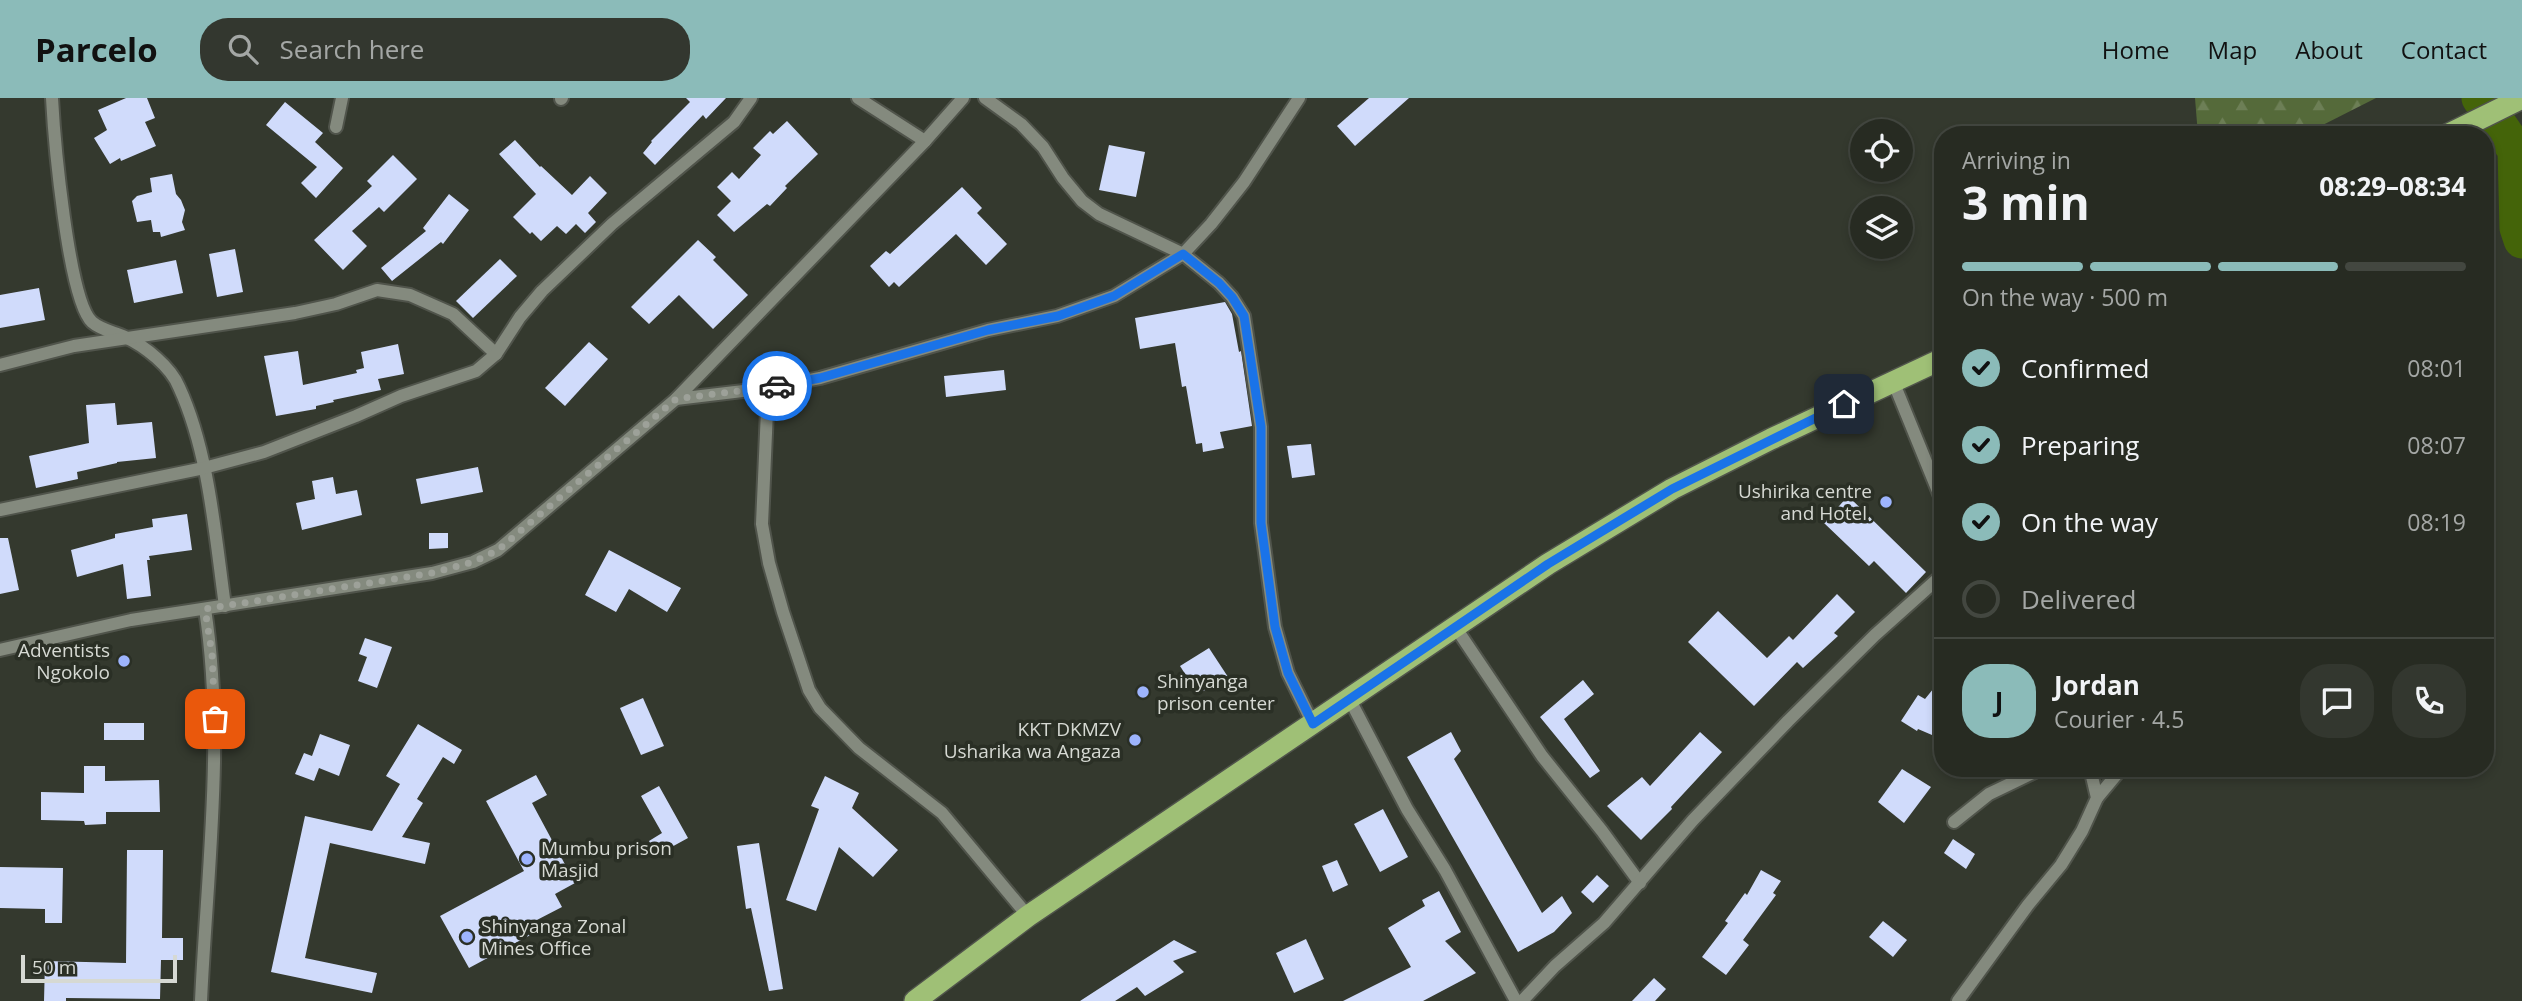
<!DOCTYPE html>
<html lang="en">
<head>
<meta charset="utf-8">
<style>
	:root { --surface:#272b22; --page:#33372f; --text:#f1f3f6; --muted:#a4a7a5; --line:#434740; --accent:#8bbbb9 }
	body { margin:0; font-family:"Open Sans",sans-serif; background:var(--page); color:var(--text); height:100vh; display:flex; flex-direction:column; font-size:26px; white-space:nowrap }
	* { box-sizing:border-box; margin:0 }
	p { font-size:23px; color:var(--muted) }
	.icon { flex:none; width:38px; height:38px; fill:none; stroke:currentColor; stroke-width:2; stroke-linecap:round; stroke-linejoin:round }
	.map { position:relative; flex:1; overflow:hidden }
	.sheet { position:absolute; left:1934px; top:28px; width:560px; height:651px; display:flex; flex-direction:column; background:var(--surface); border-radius:28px; box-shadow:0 4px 10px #0003,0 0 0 2px var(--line) }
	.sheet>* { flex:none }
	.controls { position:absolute; left:1850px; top:21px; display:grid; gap:14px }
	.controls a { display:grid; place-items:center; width:63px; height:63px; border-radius:50%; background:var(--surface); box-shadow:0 4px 10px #0003,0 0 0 2px var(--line); font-size:35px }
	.scale { position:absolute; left:21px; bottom:18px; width:156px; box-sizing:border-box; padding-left:7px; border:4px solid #d6d9d3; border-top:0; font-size:19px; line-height:24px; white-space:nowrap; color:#d6d9d3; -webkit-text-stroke:5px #2a2f25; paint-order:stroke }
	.pin { position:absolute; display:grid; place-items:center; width:60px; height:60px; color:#fff; margin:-30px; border-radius:14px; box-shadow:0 4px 10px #0006 }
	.courier { position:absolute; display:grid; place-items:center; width:70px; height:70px; margin:-35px; border:5px solid #1a73e8; border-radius:50%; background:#fff; color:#222; box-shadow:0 2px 9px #0007 }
	.headline em { font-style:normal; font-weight:700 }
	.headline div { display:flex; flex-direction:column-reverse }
	.headline { display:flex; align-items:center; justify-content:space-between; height:119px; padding:0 28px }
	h1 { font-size:46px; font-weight:700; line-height:52px }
	.bar { display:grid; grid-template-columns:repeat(4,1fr); gap:10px 7px; align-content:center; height:84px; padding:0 28px }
	.bar i { height:9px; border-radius:5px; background:var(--line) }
	.bar .active { background:var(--accent) }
	.bar p { grid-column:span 4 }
	.line { display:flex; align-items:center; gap:18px; padding:0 28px; border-top:2px solid var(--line) }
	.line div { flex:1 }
	.round { display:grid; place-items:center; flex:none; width:74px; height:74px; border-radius:28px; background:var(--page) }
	ol { padding:0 28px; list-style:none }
	li { display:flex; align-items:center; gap:21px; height:77px }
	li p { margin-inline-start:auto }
	li .icon { padding:7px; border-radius:50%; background:var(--accent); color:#111; stroke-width:4 }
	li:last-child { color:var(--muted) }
	li i { width:38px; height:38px; border:4px solid var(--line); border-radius:50% }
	header { display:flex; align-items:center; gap:42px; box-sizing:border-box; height:98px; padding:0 35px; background:var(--accent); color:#111 }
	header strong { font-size:33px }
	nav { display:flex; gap:38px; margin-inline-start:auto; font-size:24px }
	.search { width:490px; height:63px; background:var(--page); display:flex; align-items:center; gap:18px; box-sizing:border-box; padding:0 24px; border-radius:28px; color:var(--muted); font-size:26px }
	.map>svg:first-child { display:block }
	.forest { fill:url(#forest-firs) }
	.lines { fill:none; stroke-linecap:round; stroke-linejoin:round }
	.river { stroke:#446409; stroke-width:37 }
	.building { fill:#d0dbfb }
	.minor-casing { stroke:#50544b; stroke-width:16 }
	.highway-casing { stroke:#50544b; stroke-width:24 }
	.minor { stroke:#848a7e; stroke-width:12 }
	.highway { stroke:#9fc076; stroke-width:21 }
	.done { stroke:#9da199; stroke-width:7; stroke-dasharray:0 12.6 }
	.route { stroke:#1a73e8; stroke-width:9 }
	.poi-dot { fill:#9db4fd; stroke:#2a2f25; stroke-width:2.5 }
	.labels { text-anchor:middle; stroke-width:7; stroke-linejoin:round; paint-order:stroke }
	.poi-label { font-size:19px; fill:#d6d9d3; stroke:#2a2f25; text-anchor:end }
</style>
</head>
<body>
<header>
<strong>Parcelo</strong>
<div class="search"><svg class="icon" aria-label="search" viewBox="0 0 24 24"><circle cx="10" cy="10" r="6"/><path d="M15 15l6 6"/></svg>Search here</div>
<nav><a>Home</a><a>Map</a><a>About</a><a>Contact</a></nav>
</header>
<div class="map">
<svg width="2522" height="903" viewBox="0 0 2522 903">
	<defs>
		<pattern id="forest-firs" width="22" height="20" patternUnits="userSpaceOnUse" patternTransform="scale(1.75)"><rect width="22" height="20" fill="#556a3a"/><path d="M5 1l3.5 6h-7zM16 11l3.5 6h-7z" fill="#6d7f56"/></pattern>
	</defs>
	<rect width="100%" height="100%" fill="#34392e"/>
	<polygon class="forest" points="2195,0 2376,0 2303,37 2198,37"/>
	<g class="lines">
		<polyline class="river" points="2480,0 2516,52 2518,130 2522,142"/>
	</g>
	<g class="building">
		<polygon points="126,0 147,0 155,20 145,24 156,48 121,63 120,60 110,66 94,40 107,32 98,12"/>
		<polygon points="686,0 726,0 706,21 703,17 655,67 643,55 652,44 651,43 690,4"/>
		<polygon points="1369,0 1409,0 1355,48 1337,28"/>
		<polygon points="285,4 323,35 315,44 343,70 316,100 301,85 317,69 266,27"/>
		<polygon points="787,23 818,56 785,88 787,90 770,108 767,106 734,134 717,117 731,103 717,89 732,74 739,81 761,57 753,50 770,33 773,36"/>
		<polygon points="515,42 540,69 541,68 572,97 590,78 607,95 588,115 596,124 585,135 576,126 566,136 557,128 541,143 532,134 530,136 513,119 536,96 499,56"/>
		<polygon points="1109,47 1145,54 1136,99 1099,92"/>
		<polygon points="393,57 417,81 384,114 379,109 352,133 367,148 343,172 314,142 372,88 367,83"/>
		<polygon points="172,76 176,96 181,102 185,112 182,124 185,132 161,139 160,134 153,134 151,122 137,124 132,103 137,98 152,94 150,80"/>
		<polygon points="962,89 982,110 977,115 1007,146 986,167 956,136 899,189 894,184 889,189 870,168 886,153 890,156"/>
		<polygon points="449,96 469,112 443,146 441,144 392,183 381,170 426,133 423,130"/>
		<polygon points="698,142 716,159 713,162 748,197 713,231 679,197 649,226 631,209"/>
		<polygon points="235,151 243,194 217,199 209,156"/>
		<polygon points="500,161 517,178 473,220 456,203"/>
		<polygon points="176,162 183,195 134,205 127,172"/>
		<polygon points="39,190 45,222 0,230 0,197"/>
		<polygon points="1225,204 1232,216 1239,254 1241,253 1252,328 1220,334 1224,350 1203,354 1202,345 1196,346 1186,288 1182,289 1175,245 1140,251 1135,220"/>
		<polygon points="589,244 608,261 565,308 545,290"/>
		<polygon points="398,246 404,276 378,281 381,292 333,302 334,304 316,308 316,311 276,318 264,258 298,253 303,287 357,275 356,272 364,270 361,254"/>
		<polygon points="1004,272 1006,292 946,299 944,278"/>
		<polygon points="115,305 117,327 152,324 156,360 117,364 117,365 77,374 78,381 36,390 29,358 89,345 86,307"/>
		<polygon points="1311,346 1315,377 1292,380 1287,348"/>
		<polygon points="478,369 483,394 421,406 416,381"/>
		<polygon points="333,379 336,396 357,392 362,417 302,432 296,405 315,401 312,383"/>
		<polygon points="1848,398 1926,474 1906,495 1874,463 1869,468 1824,425"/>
		<polygon points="187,416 192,452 149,458 150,462 147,462 151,498 127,501 123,466 77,479 71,452 115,440 115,436 153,429 152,421"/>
		<polygon points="429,435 448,435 448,450 429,451"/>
		<polygon points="0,440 8,440 19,492 0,496"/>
		<polygon points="609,452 681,490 667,514 629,491 616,514 585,497"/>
		<polygon points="1837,496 1855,514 1834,535 1838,538 1803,570 1797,564 1754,608 1688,544 1718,513 1767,560 1789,538 1793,542"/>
		<polygon points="365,540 392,549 377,590 358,583 367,559 359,556"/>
		<polygon points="1209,550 1228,579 1198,596 1180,568"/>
		<polygon points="1942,580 1942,624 1932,637 1918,631 1917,633 1901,623 1918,597 1925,601"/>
		<polygon points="1583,582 1594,596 1564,621 1600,673 1590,680 1540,619"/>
		<polygon points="643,600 664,648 641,657 620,610"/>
		<rect x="104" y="625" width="40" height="17"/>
		<polygon points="418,626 462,652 454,666 443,659 417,701 423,705 402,739 430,745 425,766 330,745 305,860 377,875 372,895 271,874 305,718 372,733 400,686 386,678"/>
		<polygon points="1451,634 1461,653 1454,661 1542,815 1562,798 1572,815 1554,834 1518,854 1407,659"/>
		<polygon points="1700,634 1722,654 1671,709 1672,711 1641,742 1607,708 1642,679 1650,688"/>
		<polygon points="320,636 350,647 339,678 319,670 314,683 295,676 304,655 312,658"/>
		<polygon points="84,668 105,668 105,683 159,682 160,714 106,714 106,726 85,727 84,723 41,722 41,694 84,695"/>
		<polygon points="1902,671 1931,689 1904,725 1878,704"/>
		<polygon points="536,677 547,697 532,705 575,785 555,796 562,809 533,824 538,833 469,870 440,818 524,773 486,703"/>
		<polygon points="825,678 859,695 852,710 898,752 873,779 839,749 816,813 786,802 819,711 811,708"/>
		<polygon points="659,688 688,740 657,757 649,743 662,735 641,698"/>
		<polygon points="1383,711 1408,759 1380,774 1354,726"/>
		<polygon points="1953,741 1975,756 1966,771 1944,755"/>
		<polygon points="759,745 783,891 769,893 751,810 746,811 737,748"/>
		<polygon points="127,752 163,752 162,840 183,840 183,862 161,862 160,901 66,900 66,903 44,903 45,863 126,865"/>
		<polygon points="1337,762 1348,787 1333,794 1322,768"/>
		<polygon points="0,769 63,770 62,825 45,825 45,811 0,810"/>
		<polygon points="1761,772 1781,783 1773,795 1776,797 1743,842 1749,847 1726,877 1702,859 1728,825 1725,823 1745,795 1747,797"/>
		<polygon points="1597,777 1609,788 1593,805 1581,794"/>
		<polygon points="1439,793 1461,834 1445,843 1476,875 1423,903 1343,903 1411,869 1388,830 1425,808 1422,802"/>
		<polygon points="1883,823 1907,842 1893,859 1869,839"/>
		<polygon points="1306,841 1324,881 1294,895 1276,855"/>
		<polygon points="1174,842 1197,854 1173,863 1184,874 1145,898 1137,889 1115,903 1080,903"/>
		<polygon points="1654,880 1666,891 1655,903 1632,903"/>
	</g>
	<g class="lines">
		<g class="minor-casing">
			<g id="minor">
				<path d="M52,0C54,38 68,202 92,224C101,232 114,234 125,239C145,248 171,269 179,289C209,354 215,437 225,508"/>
				<polyline points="858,0 925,43"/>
				<polyline points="985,0 1021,26 1043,49 1063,80 1082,103 1099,116 1183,156 1219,185 1232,199 1244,218 1261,329 1261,425 1275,529 1288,575 1313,626"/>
				<polyline points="561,1 562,0"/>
				<polyline points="336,29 342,0"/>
				<polyline points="0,267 74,248 295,215 336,206 377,192 410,197 453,216 496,256"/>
				<polyline points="1893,283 1942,403"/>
				<polyline points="768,290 762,426 769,465 783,514 809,592 820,610 859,650 942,715 1028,818"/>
				<polyline points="676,301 768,290 820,280 988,232 1057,218 1114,198 1183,156 1211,126 1244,84 1299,0"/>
				<polyline points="0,412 204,370 264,354 356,318 401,298 476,273 496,256 520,219 542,193 612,126 734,24 751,0"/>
				<polyline points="1456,530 1542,658 1602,733 1640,785"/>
				<polyline points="0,552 131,522 432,475 473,464 498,452 676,301 925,43 963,0"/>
				<polyline points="1350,602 1407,711 1445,772 1516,903"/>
				<polyline points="2097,700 2122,670"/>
				<polyline points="1954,724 1989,696 2043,670"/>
				<path d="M201,903C207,772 225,641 205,511"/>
				<polyline points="1522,903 1555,868 1604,825 1693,722 1788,623 1875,537 1942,477"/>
				<polyline points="1958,903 2028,807 2061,767 2082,733 2097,700 2090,670"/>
			</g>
		</g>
		<g class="highway-casing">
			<g id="highway">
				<polyline points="2447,37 2522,0"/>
				<polyline points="915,903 1028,818 1548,466 1672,391 1771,341 1942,261"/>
			</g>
		</g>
		<use href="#minor" class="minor"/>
		<use href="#highway" class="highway"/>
	</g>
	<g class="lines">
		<polyline class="done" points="215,621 212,556 205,511 432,475 473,464 498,452 676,301 777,288"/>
		<polyline class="route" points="777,288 820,280 988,232 1058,218 1114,198 1183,156 1219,185 1232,199 1244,218 1261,329 1261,425 1275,529 1288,575 1313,626 1548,466 1672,391 1844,306"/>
	</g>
	<g class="poi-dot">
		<circle cx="1886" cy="404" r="7"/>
		<circle cx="124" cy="563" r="7"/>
		<circle cx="1143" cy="594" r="7"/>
		<circle cx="1135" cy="642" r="7"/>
		<circle cx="527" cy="761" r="7"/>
		<circle cx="467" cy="839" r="7"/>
	</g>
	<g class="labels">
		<g class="poi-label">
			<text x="1872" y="400">Ushirika centre<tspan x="1872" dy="22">and Hotel.</tspan></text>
			<text x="110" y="559">Adventists<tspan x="110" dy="22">Ngokolo</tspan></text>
			<text x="1157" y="590" text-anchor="start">Shinyanga<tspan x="1157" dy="22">prison center</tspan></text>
			<text x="1121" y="638">KKT DKMZV<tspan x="1121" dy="22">Usharika wa Angaza</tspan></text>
			<text x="541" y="757" text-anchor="start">Mumbu prison<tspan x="541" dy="22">Masjid</tspan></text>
			<text x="481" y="835" text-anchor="start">Shinyanga Zonal<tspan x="481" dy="22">Mines Office</tspan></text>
		</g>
	</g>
</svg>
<div class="controls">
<a><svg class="icon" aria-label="locate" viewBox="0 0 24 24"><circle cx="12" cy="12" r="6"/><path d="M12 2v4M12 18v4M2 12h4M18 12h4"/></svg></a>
<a><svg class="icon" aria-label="layers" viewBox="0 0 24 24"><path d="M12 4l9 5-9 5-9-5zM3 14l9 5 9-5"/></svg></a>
</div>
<div class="scale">50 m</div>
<div class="pin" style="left:215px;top:621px;background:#ea580c"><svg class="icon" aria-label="bag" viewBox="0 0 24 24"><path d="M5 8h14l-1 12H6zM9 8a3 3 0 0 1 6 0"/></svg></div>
<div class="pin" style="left:1844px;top:306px;background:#1f2937"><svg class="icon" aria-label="home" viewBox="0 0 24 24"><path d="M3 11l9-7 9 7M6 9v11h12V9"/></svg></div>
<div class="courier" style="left:777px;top:288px"><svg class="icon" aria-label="car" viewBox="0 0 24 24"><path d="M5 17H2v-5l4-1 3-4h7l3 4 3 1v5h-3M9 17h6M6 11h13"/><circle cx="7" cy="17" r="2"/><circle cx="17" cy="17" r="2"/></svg></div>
<section class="sheet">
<div class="headline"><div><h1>3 min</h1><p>Arriving in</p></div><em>08:29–08:34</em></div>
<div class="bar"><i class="active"></i><i class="active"></i><i class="active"></i><i></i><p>On the way · 500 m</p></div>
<ol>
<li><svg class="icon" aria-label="check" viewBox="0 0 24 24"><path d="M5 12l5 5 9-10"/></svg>Confirmed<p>08:01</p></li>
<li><svg class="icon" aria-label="check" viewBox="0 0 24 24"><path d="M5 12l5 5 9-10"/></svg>Preparing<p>08:07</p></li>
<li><svg class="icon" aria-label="check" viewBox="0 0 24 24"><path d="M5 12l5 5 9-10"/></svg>On the way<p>08:19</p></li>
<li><i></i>Delivered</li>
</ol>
<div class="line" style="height:126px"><b class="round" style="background:var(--accent);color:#111">J</b><div><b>Jordan</b><p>Courier · 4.5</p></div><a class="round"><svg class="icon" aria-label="chat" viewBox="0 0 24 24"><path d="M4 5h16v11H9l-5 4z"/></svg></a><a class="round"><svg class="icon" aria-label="phone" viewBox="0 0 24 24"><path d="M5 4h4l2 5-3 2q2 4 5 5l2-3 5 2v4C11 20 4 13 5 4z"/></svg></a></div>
</section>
</div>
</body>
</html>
